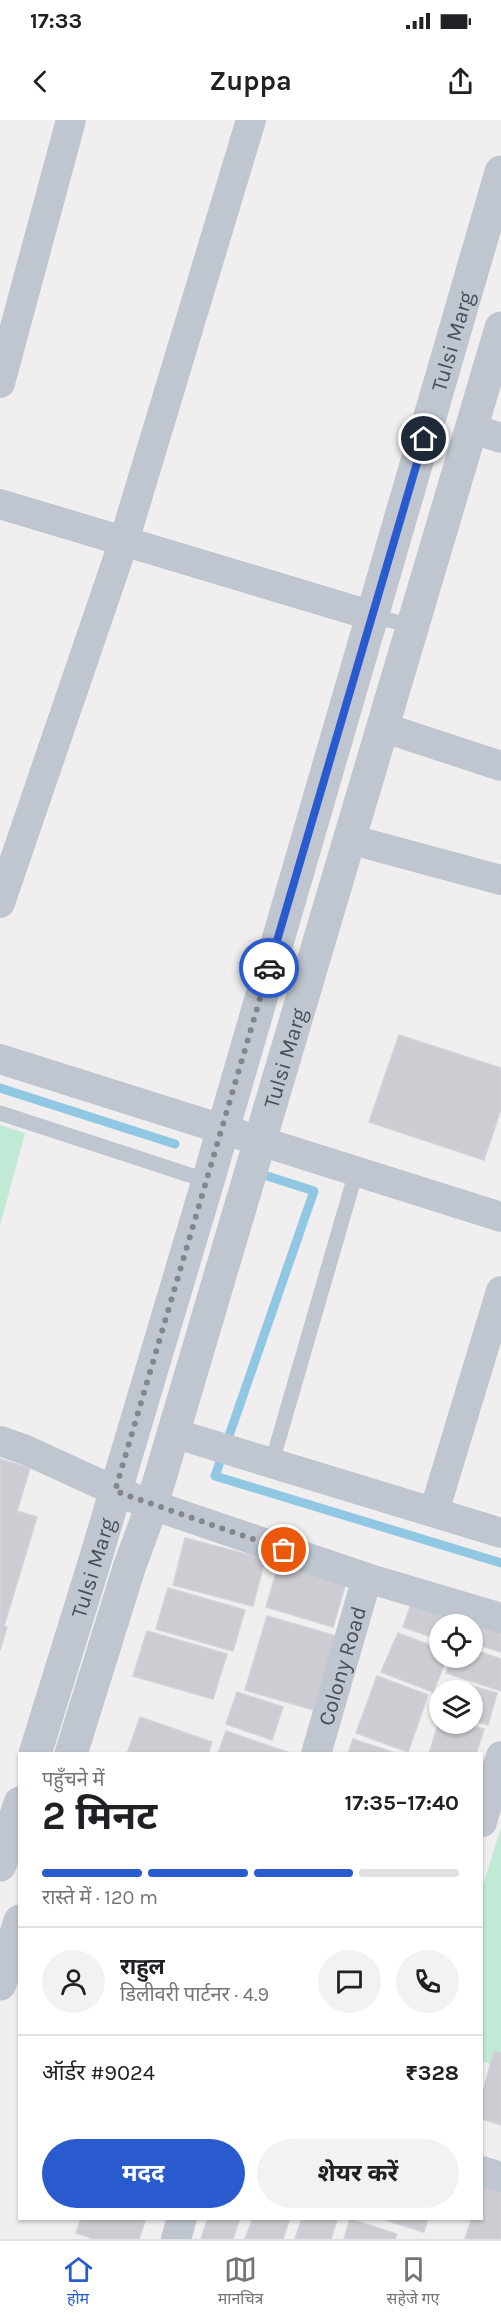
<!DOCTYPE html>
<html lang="hi">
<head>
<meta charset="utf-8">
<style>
	:root { --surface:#fff; --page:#f2f2f2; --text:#202124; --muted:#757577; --line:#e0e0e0; --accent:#295bcf }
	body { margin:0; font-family:Karla,"Noto Sans Devanagari",sans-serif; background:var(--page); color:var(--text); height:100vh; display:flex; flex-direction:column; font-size:22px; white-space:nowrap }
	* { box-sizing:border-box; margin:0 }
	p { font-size:20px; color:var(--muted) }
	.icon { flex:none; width:33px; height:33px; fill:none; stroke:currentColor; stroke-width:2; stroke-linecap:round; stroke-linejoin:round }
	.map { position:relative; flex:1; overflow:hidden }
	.sheet { position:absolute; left:18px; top:1632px; width:465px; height:468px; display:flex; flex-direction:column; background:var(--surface); border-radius:0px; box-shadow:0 2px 4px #0004 }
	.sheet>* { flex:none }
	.controls { position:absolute; left:429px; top:1494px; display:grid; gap:12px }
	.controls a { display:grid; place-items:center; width:54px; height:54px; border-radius:50%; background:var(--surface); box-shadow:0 2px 4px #0004; font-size:30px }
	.pin { position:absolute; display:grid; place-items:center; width:51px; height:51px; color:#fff; margin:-26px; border:3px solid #fff; border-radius:50%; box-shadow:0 2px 6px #0007 }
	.courier { position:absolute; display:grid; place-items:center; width:60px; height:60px; margin:-30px; border:4px solid #295bcf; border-radius:50%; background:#fff; color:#222; box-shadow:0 2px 8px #0007 }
	.headline em { font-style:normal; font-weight:700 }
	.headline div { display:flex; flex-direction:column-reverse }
	.headline { display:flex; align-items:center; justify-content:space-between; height:102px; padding:0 24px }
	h1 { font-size:39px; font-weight:700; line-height:45px }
	.bar { display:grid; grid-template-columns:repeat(4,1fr); gap:9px 6px; align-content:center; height:72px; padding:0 24px }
	.bar i { height:8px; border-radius:4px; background:var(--line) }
	.bar .active { background:var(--accent) }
	.bar p { grid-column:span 4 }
	.line { display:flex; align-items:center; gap:15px; padding:0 24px; border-top:2px solid var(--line) }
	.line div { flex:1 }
	.round { display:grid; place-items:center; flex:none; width:63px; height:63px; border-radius:32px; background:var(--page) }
	.action { display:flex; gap:12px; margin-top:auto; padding:12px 24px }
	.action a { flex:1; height:69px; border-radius:36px; background:var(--accent); color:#fff; font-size:24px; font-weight:700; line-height:69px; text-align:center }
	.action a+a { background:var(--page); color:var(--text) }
	.status { display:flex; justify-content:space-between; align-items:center; height:42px; padding:0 30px; background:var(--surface); direction:ltr }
	.status svg { height:16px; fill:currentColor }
	header { display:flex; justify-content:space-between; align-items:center; height:78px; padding:0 24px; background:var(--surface); font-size:27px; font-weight:700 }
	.menu { display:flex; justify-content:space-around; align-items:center; height:84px; border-top:2px solid var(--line); background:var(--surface); font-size:16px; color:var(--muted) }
	.menu a { display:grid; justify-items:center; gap:3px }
	.menu .active { color:var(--accent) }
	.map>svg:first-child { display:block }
	.green { fill:#c0ead6 }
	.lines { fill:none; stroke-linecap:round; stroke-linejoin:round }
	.stream { stroke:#90c7e3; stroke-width:9 }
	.building { fill:#ccccd2; stroke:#d2d3d9; stroke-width:1.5 }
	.service { stroke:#c0c6cf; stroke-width:15 }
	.minor { stroke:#c0c6cf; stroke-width:30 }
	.tertiary { stroke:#c0c6cf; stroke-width:33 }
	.done { stroke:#83878d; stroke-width:6; stroke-dasharray:0 10.8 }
	.route { stroke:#295bcf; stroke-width:8 }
	.labels { text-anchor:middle; stroke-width:4.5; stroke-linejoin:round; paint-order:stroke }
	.street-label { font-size:22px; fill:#484f59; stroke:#fff }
</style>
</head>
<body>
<div class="status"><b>17:33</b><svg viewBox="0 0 49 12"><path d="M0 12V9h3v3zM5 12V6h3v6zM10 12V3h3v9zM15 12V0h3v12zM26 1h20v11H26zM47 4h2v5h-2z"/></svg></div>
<header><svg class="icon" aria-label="back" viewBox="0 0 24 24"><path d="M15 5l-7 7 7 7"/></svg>Zuppa<svg class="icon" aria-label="share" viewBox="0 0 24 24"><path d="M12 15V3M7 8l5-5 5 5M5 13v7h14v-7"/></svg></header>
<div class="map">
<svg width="501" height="2119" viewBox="0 0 501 2119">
	<rect width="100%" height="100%" fill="#f0eeee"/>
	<g class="green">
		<polygon points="0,1005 25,1013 0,1106"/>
		<polygon points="501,1708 501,1948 482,1941 482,1768"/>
	</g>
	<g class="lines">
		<g class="stream">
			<polyline points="0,968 175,1024"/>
			<polyline points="261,1054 314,1071 215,1356 501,1443"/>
		</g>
	</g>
	<g class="building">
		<polygon points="399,915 501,948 501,989 484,1040 369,1002"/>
		<polygon points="0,1339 30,1348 17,1391 37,1397 4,1506 7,1507 0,1530"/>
		<polygon points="185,1418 265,1439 253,1486 173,1465"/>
		<polygon points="279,1443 346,1463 333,1507 266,1487"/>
		<polygon points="168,1468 245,1490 233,1531 156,1509"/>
		<polygon points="413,1479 461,1496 458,1504 440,1504 440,1520 403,1507"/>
		<polygon points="267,1496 336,1516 314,1590 245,1570"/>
		<polygon points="479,1496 501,1504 501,1532 472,1523 472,1514"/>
		<polygon points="147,1511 227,1534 213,1579 133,1556"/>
		<polygon points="398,1513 440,1529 440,1538 447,1538 433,1572 381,1552"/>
		<polygon points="472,1529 501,1539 501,1571 446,1553 451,1538 472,1538"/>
		<polygon points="377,1556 428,1575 408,1632 356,1613"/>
		<polygon points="454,1561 497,1573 488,1605 472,1600 472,1570 451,1570"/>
		<polygon points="237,1572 283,1587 272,1620 226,1604"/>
		<polygon points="140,1597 212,1622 208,1634 127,1634"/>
		<polygon points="440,1598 440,1604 465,1604 484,1609 476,1634 429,1634"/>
		<polygon points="226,1611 290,1633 218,1634"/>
		<polygon points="353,1619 398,1634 348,1634"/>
		<polygon points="494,1931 501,1933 501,2005 482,1999 482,1975"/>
		<polygon points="483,2066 501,2072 501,2119 465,2119 472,2098 482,2098"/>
		<polygon points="81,2098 146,2098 139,2119 94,2119 76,2113"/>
		<polygon points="208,2098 240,2098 233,2119 201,2119"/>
		<polygon points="253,2098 290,2098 283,2119 245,2119"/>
		<polygon points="302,2098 337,2100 331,2119 295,2119"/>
		<polygon points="389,2098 428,2098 424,2112 388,2101"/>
		<polygon points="350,2099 397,2114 395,2119 344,2119"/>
	</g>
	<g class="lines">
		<g class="service">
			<polyline points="373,496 412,506"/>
			<polyline points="0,993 208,1061"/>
			<polyline points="272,1342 356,1052"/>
		</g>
		<g class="minor">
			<polyline points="0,263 71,0"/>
			<polyline points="470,308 501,318"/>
			<polyline points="0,384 373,496"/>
			<polyline points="382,607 501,646"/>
			<polyline points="349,719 501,760"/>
			<polyline points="0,783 124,421 251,0"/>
			<polyline points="0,939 501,1097"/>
			<polyline points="173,1313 501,1413"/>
			<polyline points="0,1321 26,1330 115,1371 152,1385 367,1458 501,1498"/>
			<polyline points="434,1392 501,1171"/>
			<path id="s1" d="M316,1634L367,1458"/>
			<polyline points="482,1702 501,1636"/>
			<polyline points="482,2051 501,2057"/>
			<polyline points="176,2119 182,2098"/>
		</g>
		<g class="tertiary">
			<path id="s2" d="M35,1634L96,1437L208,1061L501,52"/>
			<path id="s3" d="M71,1634L129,1448L152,1385L501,208"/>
			<polyline points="0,1745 20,1683"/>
			<polyline points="0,1864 20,1801"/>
		</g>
	</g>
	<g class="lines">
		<polyline class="done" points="269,848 115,1371 284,1430"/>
		<polyline class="route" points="269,848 424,319"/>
	</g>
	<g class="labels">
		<g class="street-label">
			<text dy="8" stroke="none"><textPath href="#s2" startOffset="1473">Tulsi Marg</textPath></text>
			<text dy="8" stroke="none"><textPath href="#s3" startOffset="728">Tulsi Marg</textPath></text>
			<text dy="8" stroke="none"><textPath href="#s2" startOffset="195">Tulsi Marg</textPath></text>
			<text dy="8" stroke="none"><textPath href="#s1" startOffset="92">Colony Road</textPath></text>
		</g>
	</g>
</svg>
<div class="controls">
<a><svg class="icon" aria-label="locate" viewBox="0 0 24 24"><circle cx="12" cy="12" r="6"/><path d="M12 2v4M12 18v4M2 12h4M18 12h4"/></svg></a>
<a><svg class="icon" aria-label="layers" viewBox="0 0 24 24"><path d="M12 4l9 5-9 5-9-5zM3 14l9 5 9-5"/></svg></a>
</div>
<div class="pin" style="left:284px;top:1430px;background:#ea580c"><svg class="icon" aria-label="bag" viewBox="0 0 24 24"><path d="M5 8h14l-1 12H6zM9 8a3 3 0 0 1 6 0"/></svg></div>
<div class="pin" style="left:424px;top:319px;background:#1f2937"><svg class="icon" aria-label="home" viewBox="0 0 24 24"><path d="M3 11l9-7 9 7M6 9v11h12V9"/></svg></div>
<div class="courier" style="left:269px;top:848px"><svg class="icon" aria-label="car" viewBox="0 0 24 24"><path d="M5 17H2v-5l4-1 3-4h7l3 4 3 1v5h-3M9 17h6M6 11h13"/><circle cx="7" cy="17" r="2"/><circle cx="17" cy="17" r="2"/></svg></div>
<section class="sheet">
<div class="headline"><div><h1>2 मिनट</h1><p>पहुँचने में</p></div><em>17:35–17:40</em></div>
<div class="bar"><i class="active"></i><i class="active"></i><i class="active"></i><i></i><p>रास्ते में · 120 m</p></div>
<div class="line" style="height:108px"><a class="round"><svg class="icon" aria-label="person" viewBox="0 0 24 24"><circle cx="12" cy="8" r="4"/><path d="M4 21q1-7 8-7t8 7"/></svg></a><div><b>राहुल</b><p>डिलीवरी पार्टनर · 4.9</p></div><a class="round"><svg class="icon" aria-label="chat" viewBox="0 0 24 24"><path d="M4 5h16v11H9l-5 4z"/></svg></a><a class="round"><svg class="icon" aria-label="phone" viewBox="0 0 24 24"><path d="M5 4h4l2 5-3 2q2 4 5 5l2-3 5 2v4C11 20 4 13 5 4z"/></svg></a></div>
<div class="line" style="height:78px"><div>ऑर्डर #9024</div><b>₹328</b></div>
<div class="action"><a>मदद</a><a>शेयर करें</a></div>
</section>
</div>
<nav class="menu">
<a class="active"><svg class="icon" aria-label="home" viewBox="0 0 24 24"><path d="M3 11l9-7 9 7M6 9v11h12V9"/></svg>होम</a>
<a><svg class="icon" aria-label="map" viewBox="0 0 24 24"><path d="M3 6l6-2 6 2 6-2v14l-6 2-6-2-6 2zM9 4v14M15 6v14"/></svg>मानचित्र</a>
<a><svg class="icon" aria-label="saved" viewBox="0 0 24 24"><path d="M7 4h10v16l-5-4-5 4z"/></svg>सहेजे गए</a>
</nav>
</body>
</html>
